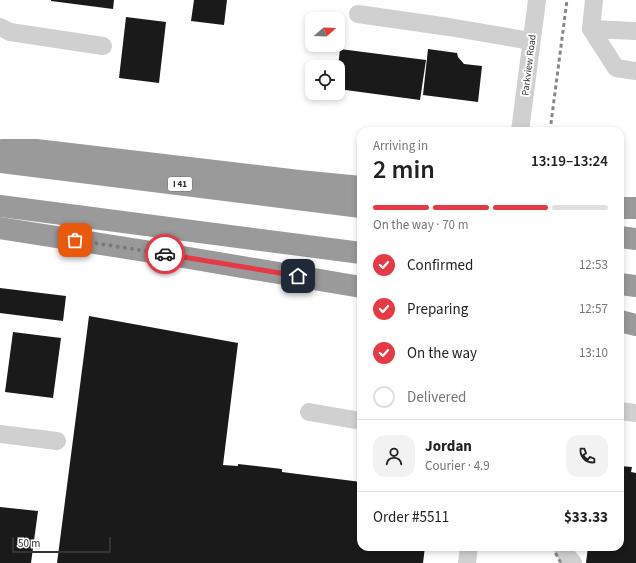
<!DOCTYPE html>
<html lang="en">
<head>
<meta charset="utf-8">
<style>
	:root { --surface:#fff; --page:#f2f2f2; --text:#222; --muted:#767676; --line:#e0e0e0; --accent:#e63946 }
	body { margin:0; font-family:"Source Sans 3",sans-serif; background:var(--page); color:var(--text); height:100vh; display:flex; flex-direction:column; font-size:15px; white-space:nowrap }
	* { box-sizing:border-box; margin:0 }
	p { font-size:13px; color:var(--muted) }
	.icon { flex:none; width:22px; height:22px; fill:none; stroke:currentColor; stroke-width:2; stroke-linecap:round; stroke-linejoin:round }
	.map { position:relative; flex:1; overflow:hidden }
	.panel { position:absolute; left:357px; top:127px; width:267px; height:424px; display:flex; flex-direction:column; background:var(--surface); border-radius:12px; box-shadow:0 2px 6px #0003 }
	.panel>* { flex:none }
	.needle { width:26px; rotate:71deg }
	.tools { position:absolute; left:305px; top:12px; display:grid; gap:8px }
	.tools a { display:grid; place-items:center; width:40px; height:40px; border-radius:8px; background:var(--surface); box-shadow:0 2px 6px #0003; font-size:20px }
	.scale { position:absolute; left:12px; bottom:10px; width:99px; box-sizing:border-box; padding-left:4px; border:2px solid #333; border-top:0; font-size:11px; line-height:14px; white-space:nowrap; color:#333; -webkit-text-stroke:3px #fff; paint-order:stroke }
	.pin { position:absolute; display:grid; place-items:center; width:34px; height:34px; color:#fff; margin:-17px; border-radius:8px; box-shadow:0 2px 6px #0006 }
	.courier { position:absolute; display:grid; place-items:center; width:40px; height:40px; margin:-20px; border:3px solid #e63946; border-radius:50%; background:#fff; color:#222; box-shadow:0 1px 5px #0007 }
	.overview em { font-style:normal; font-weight:600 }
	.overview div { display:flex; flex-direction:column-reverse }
	.overview { display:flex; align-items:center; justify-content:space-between; height:68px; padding:0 16px }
	h1 { font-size:26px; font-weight:600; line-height:30px }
	.bar { display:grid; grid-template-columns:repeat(4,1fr); gap:6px 4px; align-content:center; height:48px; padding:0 16px }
	.bar i { height:5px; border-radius:3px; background:var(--line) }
	.bar .active { background:var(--accent) }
	.bar p { grid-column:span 4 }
	.line { display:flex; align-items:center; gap:10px; padding:0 16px; border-top:1px solid var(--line) }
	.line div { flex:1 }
	.round { display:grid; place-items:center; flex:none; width:42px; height:42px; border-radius:12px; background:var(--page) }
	ol { padding:0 16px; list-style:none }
	li { display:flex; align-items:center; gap:12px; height:44px }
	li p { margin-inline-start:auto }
	li .icon { padding:4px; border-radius:50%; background:var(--accent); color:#fff; stroke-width:4 }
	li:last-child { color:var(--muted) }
	li i { width:22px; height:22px; border:2px solid var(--line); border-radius:50% }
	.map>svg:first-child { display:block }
	.building { fill:#1a1a1a }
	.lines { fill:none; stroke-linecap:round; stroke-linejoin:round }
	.minor { stroke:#d0d0d0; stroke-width:18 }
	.highway { stroke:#9a9a9a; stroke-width:22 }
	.rail { stroke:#888; stroke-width:3; stroke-dasharray:4 3; stroke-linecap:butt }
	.done { stroke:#7a7a7a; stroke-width:4; stroke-dasharray:0 7.2 }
	.route { stroke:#e63946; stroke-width:5 }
	.labels { text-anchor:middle; stroke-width:4; stroke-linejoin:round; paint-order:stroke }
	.shield { fill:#fff; stroke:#707070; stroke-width:1 }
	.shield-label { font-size:9px; font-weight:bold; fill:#333 }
	.street-label { font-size:10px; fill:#333; stroke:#fff }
</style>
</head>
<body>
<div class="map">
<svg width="636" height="563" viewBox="0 0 636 563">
	<rect width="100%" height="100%" fill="#fff"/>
	<g class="building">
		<polygon points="51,0 114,0 113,9 51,1"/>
		<polygon points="194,0 227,0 224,25 191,21"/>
		<polygon points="126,17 166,22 159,83 119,78"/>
		<polygon points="340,49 426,60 420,100 338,89 338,68"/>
		<polygon points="428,49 457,53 458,57 464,64 482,66 478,102 423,95"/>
		<polygon points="0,288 66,296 63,321 0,313"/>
		<polygon points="89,316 238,343 223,465 238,466 238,464 282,469 282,472 361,482 361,547 425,547 423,563 57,563"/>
		<polygon points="13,332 61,338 53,398 5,392"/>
		<polygon points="620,466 632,467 631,472 636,473 636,563 586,563 588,547 620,547"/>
		<polygon points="0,507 38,511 31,563 0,563"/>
	</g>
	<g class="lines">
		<g class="minor">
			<polyline points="594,0 591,29 616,68 636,71"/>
			<polyline points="358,14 449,27 531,41"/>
			<polyline points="0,27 10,32 103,46"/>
			<polyline points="591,29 636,31"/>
			<polyline points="520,131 537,0"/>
			<polyline points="620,411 636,413"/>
			<polyline points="309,412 361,421"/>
			<polyline points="0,434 57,441"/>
			<polyline points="562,547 568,557 573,563"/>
			<polyline points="467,563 469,547"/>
		</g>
		<g class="highway">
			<polyline points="2,150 36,150 299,181 361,187"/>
			<polyline points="0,162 361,207"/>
			<polyline points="0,206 361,253"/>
			<polyline points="620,208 636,208"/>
			<polyline points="0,228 183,257 361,287"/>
			<polyline points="620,237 636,239"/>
			<polyline points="620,284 636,286"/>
			<polyline points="620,321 636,325"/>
		</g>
		<g class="rail">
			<polyline points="550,131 567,0"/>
			<polyline points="552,547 561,563"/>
		</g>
	</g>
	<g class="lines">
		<polyline class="done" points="75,240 165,254"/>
		<polyline class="route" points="165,254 298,276"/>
	</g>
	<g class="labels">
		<rect class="shield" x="168" y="177" width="24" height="14" rx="3"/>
		<g class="shield-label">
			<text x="180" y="187">I 41</text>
		</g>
		<g class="street-label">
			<text transform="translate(528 65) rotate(-83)" y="4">Parkview Road</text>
		</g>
	</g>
</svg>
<div class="tools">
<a><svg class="needle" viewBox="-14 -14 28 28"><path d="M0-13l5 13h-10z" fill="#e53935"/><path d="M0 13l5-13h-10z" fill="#767676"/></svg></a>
<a><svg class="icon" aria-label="locate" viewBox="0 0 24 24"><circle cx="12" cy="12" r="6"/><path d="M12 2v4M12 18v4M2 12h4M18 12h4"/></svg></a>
</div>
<div class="scale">50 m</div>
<div class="pin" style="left:75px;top:240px;background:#ea580c"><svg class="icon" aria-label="bag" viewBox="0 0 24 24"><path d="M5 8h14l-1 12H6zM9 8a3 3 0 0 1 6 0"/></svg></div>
<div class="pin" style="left:298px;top:276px;background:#1f2937"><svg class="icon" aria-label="home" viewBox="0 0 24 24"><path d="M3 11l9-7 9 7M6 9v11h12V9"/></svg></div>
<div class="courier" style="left:165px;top:254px"><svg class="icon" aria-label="car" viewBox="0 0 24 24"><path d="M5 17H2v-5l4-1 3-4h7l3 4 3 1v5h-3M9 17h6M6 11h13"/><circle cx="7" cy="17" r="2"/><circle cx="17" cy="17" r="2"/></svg></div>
<section class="panel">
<div class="overview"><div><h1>2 min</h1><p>Arriving in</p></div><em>13:19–13:24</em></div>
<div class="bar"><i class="active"></i><i class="active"></i><i class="active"></i><i></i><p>On the way · 70 m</p></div>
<ol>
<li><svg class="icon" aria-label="check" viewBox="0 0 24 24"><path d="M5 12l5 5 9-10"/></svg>Confirmed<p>12:53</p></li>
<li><svg class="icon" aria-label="check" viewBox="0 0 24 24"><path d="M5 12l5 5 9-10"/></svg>Preparing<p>12:57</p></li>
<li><svg class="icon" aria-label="check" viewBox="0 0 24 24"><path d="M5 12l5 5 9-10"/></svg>On the way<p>13:10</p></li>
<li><i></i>Delivered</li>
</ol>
<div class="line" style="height:72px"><a class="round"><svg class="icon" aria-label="person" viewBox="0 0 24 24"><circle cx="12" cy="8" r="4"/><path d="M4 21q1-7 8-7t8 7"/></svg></a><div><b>Jordan</b><p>Courier · 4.9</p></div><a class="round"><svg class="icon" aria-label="phone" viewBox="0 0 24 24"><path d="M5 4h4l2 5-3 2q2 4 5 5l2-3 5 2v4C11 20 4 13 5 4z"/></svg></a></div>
<div class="line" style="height:52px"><div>Order #5511</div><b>$33.33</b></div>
</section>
</div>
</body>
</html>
